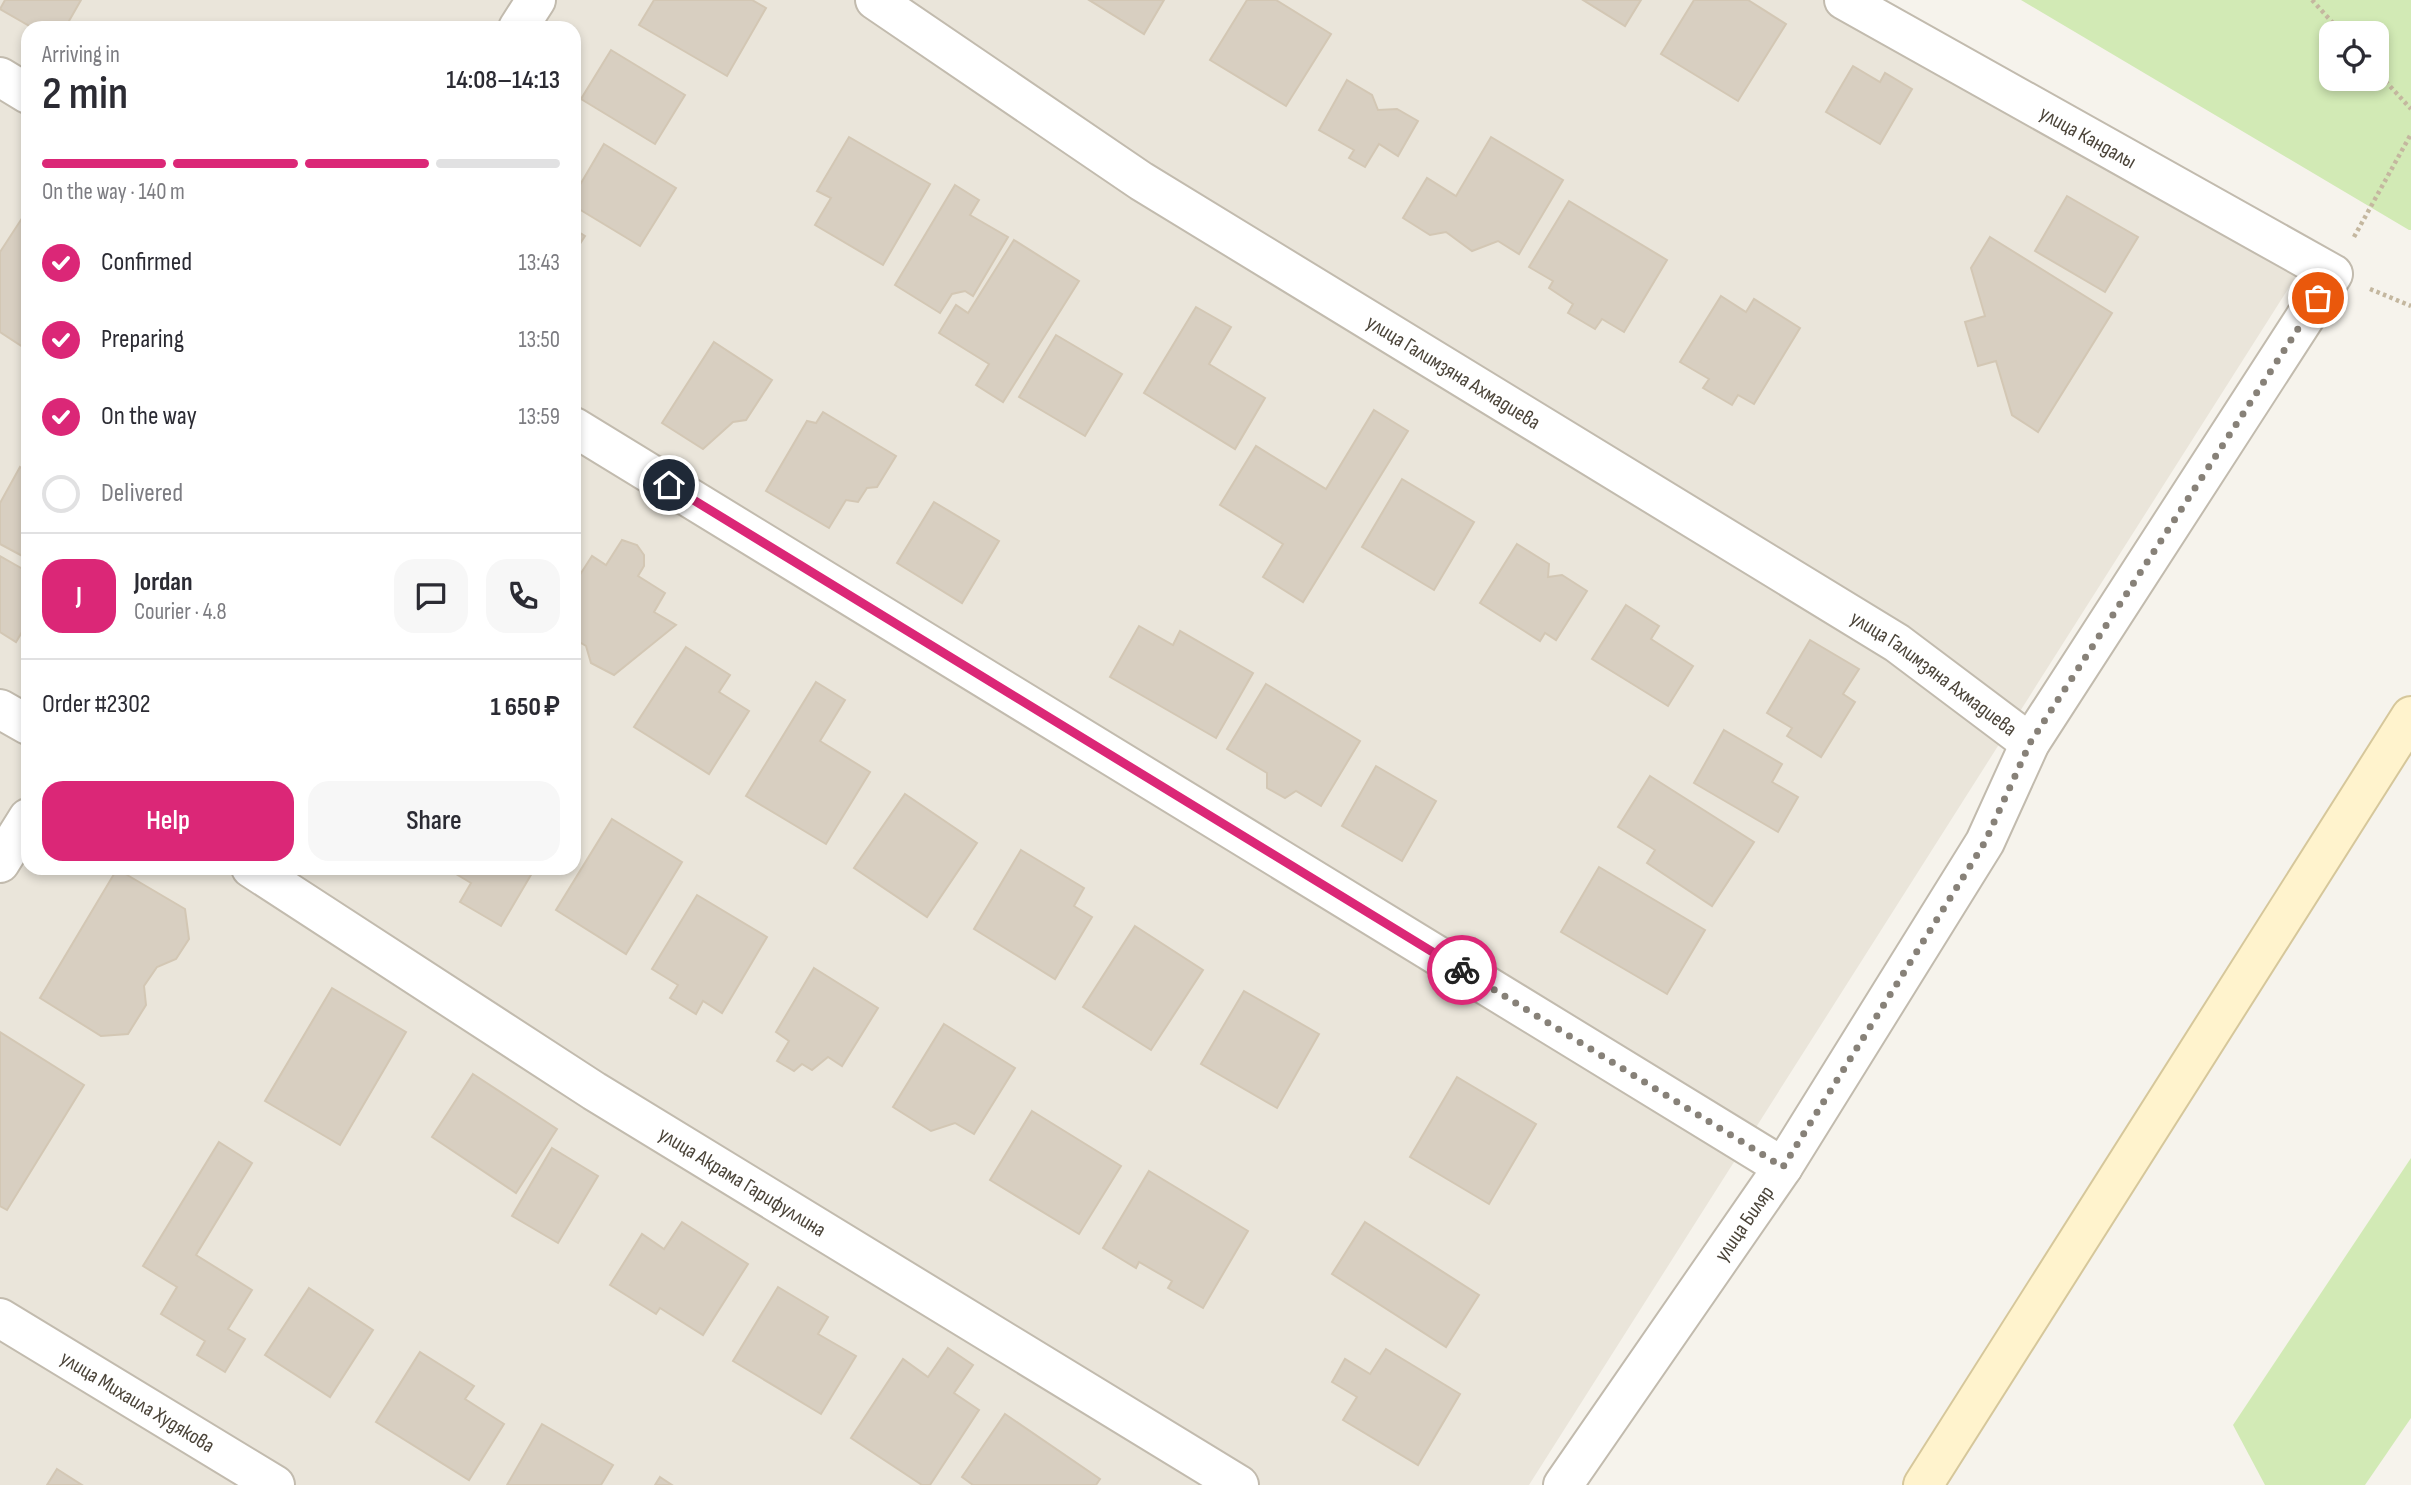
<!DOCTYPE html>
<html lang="en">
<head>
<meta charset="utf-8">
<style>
	:root { --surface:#fff; --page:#f7f7f7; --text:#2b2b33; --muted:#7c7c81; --line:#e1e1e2; --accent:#db2777 }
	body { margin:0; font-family:"Sofia Sans Condensed",sans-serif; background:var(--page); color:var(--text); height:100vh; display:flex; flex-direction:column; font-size:26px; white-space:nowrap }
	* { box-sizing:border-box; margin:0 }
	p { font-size:23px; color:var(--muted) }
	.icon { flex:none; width:38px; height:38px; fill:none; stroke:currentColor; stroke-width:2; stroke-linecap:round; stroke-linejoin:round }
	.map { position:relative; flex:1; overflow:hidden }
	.panel { position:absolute; left:21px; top:21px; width:560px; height:854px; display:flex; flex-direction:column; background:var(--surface); border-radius:21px; box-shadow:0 4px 10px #0003 }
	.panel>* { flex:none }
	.buttons { position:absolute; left:2319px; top:21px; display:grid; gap:14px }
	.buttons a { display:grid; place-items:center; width:70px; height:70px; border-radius:14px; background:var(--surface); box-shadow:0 4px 10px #0003; font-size:35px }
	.pin { position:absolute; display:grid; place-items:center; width:60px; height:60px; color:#fff; margin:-30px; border:4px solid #fff; border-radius:50%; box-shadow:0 2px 7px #0007 }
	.courier { position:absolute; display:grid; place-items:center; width:70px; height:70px; margin:-35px; border:5px solid #db2777; border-radius:50%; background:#fff; color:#222; box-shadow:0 2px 9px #0007 }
	.headline em { font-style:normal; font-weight:600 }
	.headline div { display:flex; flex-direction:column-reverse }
	.headline { display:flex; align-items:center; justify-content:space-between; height:119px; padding:0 21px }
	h1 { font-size:46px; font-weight:600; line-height:52px }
	.bar { display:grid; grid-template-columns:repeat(4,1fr); gap:10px 7px; align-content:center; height:84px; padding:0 21px }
	.bar i { height:9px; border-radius:5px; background:var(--line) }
	.bar .active { background:var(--accent) }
	.bar p { grid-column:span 4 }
	.line { display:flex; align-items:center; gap:18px; padding:0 21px; border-top:2px solid var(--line) }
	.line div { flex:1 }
	.round { display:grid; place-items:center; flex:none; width:74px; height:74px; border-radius:21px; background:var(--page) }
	ol { padding:0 21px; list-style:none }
	li { display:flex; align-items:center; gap:21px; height:77px }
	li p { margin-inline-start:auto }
	li .icon { padding:7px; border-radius:50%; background:var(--accent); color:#fff; stroke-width:4 }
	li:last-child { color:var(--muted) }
	li i { width:38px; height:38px; border:4px solid var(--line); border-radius:50% }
	.cta { display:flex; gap:14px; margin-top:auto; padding:14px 21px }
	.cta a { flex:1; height:80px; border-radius:21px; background:var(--accent); color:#fff; font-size:28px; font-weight:600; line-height:80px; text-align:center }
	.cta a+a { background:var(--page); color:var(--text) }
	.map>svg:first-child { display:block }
	.residential { fill:#eae5da; fill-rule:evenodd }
	.green { fill:#d2eab5; fill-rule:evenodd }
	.building { fill:#d8cfc1; stroke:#d3c7b4; stroke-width:2 }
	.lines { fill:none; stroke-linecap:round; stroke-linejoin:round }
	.street-casing { stroke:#c2bbae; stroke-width:42 }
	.secondary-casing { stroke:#d6c79b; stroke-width:42 }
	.path { stroke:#c4b79f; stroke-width:4.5; stroke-dasharray:3.5 3.5; stroke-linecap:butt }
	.street { stroke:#fff; stroke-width:38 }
	.secondary { stroke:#fff3cd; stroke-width:38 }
	.done { stroke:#878178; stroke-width:7; stroke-dasharray:0 12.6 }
	.route { stroke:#db2777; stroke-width:9 }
	.labels { text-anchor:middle; stroke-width:6; stroke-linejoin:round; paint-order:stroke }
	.street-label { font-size:21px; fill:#4b4439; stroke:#fff }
</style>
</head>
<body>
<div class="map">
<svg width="2411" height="1485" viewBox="0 0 2411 1485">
	<rect width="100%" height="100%" fill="#f6f3ec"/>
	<path class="residential" d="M0,0H1860L2300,270L1529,1485H0ZM28,28H574V868H28Z"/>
	<g class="green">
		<path d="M2021,0H2411V230H2409ZM2331,33H2376V79H2331Z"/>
		<polygon points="2411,1158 2411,1418 2365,1485 2265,1485 2233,1425"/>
	</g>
	<g class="building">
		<polygon points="5,0 81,0 65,28 33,28 0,9"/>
		<polygon points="654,0 752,0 766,8 727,76 639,25"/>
		<polygon points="1089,0 1164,0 1144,34"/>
		<polygon points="1247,0 1276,0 1331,34 1286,106 1210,60"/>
		<polygon points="1583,0 1641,0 1625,26"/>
		<polygon points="1694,0 1748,0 1786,24 1738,101 1661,54"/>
		<polygon points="611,50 685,95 655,144 581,99"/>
		<polygon points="1853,66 1880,82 1885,73 1912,89 1880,144 1826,112"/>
		<polygon points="1347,80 1372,95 1378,110 1397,109 1418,121 1398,156 1379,144 1365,167 1349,158 1354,150 1319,130"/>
		<polygon points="849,137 930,184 883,265 815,225 831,198 817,191"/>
		<polygon points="1491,137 1563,180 1519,254 1498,241 1472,251 1446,232 1430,235 1403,218 1427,178 1456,196"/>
		<polygon points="604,144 676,188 640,246 574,206 574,195"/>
		<polygon points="955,185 979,200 970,215 1008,237 973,296 965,291 952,294 940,313 895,285"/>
		<polygon points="2067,196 2138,237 2105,292 2035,251"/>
		<polygon points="1569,201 1667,260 1624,332 1602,319 1595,329 1568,313 1573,304 1549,288 1553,281 1529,267"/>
		<polygon points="28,209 28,338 23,347 0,332 0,252"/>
		<polygon points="574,229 585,236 574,253"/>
		<polygon points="1990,237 2112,313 2038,432 2012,415 1996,361 1978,366 1965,322 1985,316 1971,268"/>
		<polygon points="1014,240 1079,281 1003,402 976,385 989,364 939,333 956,305 968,313"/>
		<polygon points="1721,296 1746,312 1754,299 1800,328 1754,404 1738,395 1732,405 1703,388 1709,379 1680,362"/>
		<polygon points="1196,307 1231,327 1209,364 1265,398 1235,449 1144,393"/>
		<polygon points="1056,335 1122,374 1085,436 1019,397"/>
		<polygon points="714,342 772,380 746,420 733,422 703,449 662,423"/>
		<polygon points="1374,410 1408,431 1303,602 1263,577 1283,544 1220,505 1256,446 1326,489"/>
		<polygon points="823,412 896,456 877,487 867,488 858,502 846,500 829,528 766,491 807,421 816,423"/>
		<polygon points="20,467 28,472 28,559 0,544 0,503"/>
		<polygon points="1402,479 1474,522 1434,590 1362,547"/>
		<polygon points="934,502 999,541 962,603 897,563"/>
		<polygon points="622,540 637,545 644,555 644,566 638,576 665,593 654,612 676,625 614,675 591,663 586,646 581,643 574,653 574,584 592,556 606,565"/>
		<polygon points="1517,544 1549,564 1548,577 1562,575 1587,591 1556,640 1545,633 1540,641 1480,603"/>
		<polygon points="0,556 28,572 28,622 16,642 0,632"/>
		<polygon points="1626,605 1659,626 1651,639 1693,666 1668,706 1592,659"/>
		<polygon points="1139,626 1173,645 1180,631 1253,673 1216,738 1110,677"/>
		<polygon points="1810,640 1859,669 1843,694 1855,702 1821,757 1787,736 1792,728 1767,713"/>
		<polygon points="686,647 730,675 719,692 749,711 709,774 634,727"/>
		<polygon points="816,682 845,700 820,741 870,772 826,844 746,796"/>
		<polygon points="1266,684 1360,741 1321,806 1296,791 1285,798 1267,788 1267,773 1227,749"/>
		<polygon points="1724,730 1782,764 1772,782 1798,797 1778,832 1694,783"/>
		<polygon points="1376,766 1436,801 1402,861 1342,826"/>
		<polygon points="1650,776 1754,842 1712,906 1647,863 1655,850 1618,827"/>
		<polygon points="905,794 977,843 927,917 854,868"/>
		<polygon points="612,819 682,862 626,954 556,910"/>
		<polygon points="1021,850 1084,888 1074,906 1092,917 1055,979 974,929"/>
		<polygon points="1599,867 1705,930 1667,994 1561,932"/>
		<polygon points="446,868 535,868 501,926 460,902 471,883"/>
		<polygon points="117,869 185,909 189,939 176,959 157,967 144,986 146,1005 128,1034 101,1036 40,998"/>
		<polygon points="697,895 767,937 722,1013 703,1001 696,1014 670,998 678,985 652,969"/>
		<polygon points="1135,926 1203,970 1151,1050 1083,1007"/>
		<polygon points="814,968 878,1008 842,1066 828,1057 812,1070 802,1064 794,1071 777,1061 789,1041 776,1032"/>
		<polygon points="332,988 406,1032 340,1145 265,1101"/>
		<polygon points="1244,991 1319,1034 1277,1108 1201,1064"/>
		<polygon points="944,1024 1015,1068 974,1134 955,1123 931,1131 893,1107"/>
		<polygon points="0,1032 84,1085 7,1210 0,1206"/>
		<polygon points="473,1074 557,1129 516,1193 432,1137"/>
		<polygon points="1457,1077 1536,1124 1489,1204 1410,1157"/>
		<polygon points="1032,1111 1121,1166 1079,1234 990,1180"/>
		<polygon points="219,1142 252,1163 196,1255 252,1290 228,1329 245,1339 225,1372 197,1355 205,1341 161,1314 177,1287 143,1266"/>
		<polygon points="552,1148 598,1176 558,1243 512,1216"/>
		<polygon points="1149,1171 1248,1231 1203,1308 1168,1288 1172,1281 1139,1262 1136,1268 1103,1248"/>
		<polygon points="682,1222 748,1264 703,1335 660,1308 656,1314 610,1285 642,1234 664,1249"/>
		<polygon points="1365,1222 1479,1295 1446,1347 1332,1274"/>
		<polygon points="778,1287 828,1317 818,1334 856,1356 821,1414 733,1361"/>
		<polygon points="309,1288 373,1330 330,1397 265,1355"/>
		<polygon points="948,1348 973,1365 954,1393 979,1410 930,1485 922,1485 851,1438 903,1359 928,1377"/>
		<polygon points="1386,1349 1460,1394 1418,1465 1343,1420 1357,1397 1332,1382 1345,1359 1370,1374"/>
		<polygon points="420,1352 474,1386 465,1399 504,1424 469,1480 376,1422"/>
		<polygon points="1005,1414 1100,1479 1096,1485 973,1485 962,1477"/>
		<polygon points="542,1424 613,1465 601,1485 507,1485"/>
		<polygon points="57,1469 82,1485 47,1485"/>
		<polygon points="660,1477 672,1485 655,1485"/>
	</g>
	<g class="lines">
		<g class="street-casing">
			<g id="street">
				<path id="s1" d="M875,0L1141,181L1897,643L2030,743"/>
				<polyline points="518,28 536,0"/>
				<polyline points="0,77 28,94"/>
				<polyline points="574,427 1783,1167"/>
				<polyline points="0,709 28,725"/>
				<polyline points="0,863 28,818"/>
				<path id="s2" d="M251,868L594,1091L1239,1485"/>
				<path id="s3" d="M0,1318L275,1485"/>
				<path id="s4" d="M1563,1485L1783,1167L1985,842L2030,743L2333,274L1844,0"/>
			</g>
		</g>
		<g class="secondary-casing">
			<polyline id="secondary" points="1923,1485 2411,716"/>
		</g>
		<g class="path">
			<polyline points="2312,0 2342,33"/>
			<polyline points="2376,71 2411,109"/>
			<polyline points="2354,237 2411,134"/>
			<polyline points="2370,289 2411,306"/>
		</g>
		<use href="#street" class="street"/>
		<use href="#secondary" class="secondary"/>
	</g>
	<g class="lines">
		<polyline class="done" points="1462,970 1783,1167 1985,842 2030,743 2318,298"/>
		<polyline class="route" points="669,485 1462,970"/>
	</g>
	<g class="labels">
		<g class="street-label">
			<text transform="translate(2088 137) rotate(29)" y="7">улица Кандалы</text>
			<text dy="7" stroke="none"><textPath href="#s1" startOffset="688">улица Галимзяна Ахмадиева</textPath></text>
			<text dy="7" stroke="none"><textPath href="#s1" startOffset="1255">улица Галимзяна Ахмадиева</textPath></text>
			<text dy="7" stroke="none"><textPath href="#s2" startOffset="583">улица Акрама Гарифуллина</textPath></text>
			<text dy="7" stroke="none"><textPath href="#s4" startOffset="318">улица Биляр</textPath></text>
			<text dy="7" stroke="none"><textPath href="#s3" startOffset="161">улица Михаила Худякова</textPath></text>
		</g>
	</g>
</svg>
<div class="buttons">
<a><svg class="icon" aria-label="locate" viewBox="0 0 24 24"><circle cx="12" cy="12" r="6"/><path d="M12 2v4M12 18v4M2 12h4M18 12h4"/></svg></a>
</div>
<div class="pin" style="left:2318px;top:298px;background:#ea580c"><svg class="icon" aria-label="bag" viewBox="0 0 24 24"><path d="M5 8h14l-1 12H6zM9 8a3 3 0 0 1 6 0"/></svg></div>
<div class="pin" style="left:669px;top:485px;background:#1f2937"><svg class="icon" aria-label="home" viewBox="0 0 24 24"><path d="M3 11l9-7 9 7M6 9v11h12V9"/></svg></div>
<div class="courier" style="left:1462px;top:970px"><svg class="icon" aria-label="bike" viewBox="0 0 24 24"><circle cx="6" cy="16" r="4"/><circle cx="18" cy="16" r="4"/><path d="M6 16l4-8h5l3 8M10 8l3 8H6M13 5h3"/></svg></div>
<section class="panel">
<div class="headline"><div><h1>2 min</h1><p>Arriving in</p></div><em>14:08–14:13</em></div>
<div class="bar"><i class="active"></i><i class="active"></i><i class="active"></i><i></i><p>On the way · 140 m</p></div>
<ol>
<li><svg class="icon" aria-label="check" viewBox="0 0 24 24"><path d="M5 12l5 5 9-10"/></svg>Confirmed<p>13:43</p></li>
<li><svg class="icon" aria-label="check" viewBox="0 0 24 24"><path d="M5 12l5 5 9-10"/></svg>Preparing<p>13:50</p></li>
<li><svg class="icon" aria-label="check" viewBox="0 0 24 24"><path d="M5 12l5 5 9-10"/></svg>On the way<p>13:59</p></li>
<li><i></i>Delivered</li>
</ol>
<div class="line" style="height:126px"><b class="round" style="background:var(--accent);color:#fff">J</b><div><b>Jordan</b><p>Courier · 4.8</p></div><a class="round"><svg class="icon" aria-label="chat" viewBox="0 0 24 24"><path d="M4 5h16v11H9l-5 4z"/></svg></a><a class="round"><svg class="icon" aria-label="phone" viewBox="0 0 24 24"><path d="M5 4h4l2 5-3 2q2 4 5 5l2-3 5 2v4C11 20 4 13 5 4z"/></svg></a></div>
<div class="line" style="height:91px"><div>Order #2302</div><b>1 650 ₽</b></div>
<div class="cta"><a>Help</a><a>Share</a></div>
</section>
</div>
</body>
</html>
